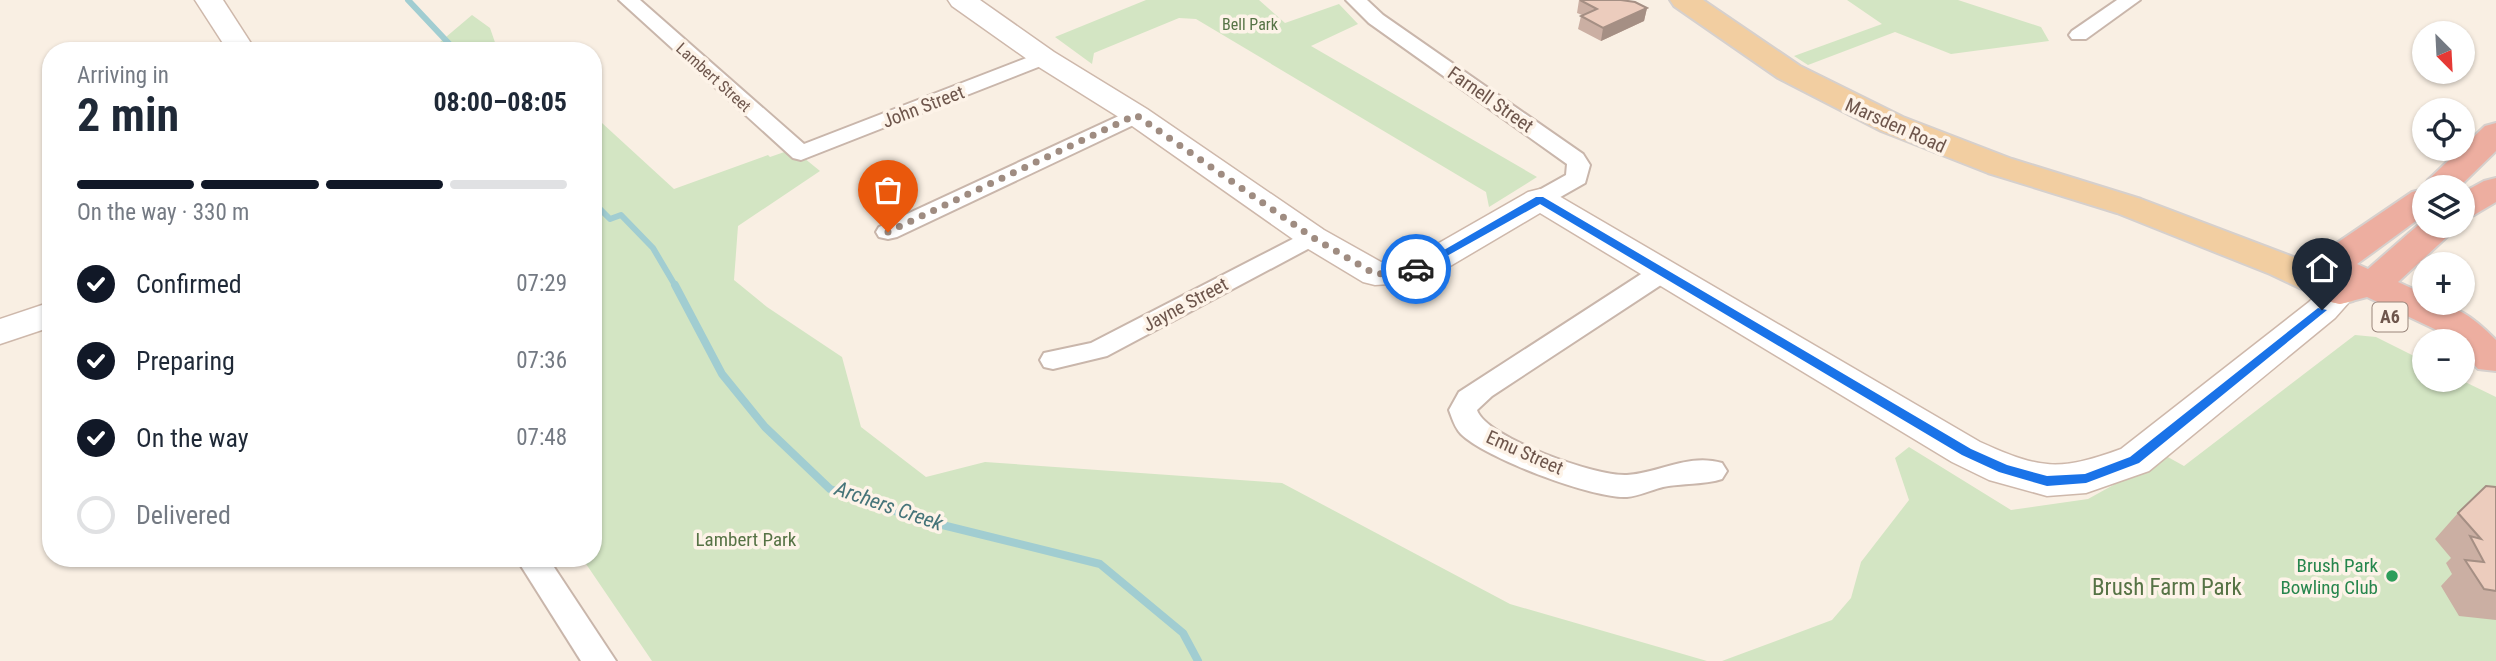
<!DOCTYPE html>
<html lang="en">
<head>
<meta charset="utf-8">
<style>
	:root { --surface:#fff; --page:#f2f2f3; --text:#1f2937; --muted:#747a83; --line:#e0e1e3; --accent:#111827 }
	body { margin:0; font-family:"Roboto Condensed",sans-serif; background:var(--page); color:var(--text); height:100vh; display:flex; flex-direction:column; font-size:26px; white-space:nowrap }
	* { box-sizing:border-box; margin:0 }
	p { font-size:23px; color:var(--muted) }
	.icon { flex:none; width:38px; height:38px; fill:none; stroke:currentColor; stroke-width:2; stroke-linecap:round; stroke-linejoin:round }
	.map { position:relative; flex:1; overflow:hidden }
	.sheet { position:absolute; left:42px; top:42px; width:560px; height:525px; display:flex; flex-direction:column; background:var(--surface); border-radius:28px; box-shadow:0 2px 5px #0004 }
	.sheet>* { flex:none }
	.needle { width:46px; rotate:156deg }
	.fabs { position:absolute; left:2412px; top:21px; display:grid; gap:14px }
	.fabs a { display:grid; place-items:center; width:63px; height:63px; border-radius:50%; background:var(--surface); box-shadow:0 2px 5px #0004; font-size:35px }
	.pin { position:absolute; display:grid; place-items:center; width:60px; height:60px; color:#fff; margin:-72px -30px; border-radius:50% 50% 50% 0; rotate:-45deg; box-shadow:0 0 7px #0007 }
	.pin .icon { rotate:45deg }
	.courier { position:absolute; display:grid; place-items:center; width:70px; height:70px; margin:-35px; border:5px solid #1a73e8; border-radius:50%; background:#fff; color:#222; box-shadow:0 2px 9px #0007 }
	.overview em { font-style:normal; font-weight:700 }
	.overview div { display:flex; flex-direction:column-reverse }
	.overview { display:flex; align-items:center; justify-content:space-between; height:119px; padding:0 35px }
	h1 { font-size:46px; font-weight:700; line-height:52px }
	.bar { display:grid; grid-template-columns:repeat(4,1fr); gap:10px 7px; align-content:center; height:84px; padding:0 35px }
	.bar i { height:9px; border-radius:5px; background:var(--line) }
	.bar .on { background:var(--accent) }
	.bar p { grid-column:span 4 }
	ol { padding:0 35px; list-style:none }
	li { display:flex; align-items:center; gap:21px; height:77px }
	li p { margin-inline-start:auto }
	li .icon { padding:7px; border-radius:50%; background:var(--accent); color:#fff; stroke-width:4 }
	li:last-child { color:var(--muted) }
	li i { width:38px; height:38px; border:4px solid var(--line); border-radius:50% }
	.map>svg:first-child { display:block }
	.green { fill:#d3e5c3 }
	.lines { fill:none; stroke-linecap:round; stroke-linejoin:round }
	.stream-far1 { stroke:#a1cdd1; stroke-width:6 }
	.stream { stroke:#a1cdd1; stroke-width:8 }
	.street-casing { stroke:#c9b6ab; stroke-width:4 }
	.secondary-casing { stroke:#ceb8ab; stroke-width:3 }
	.primary-casing { stroke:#d6d0cd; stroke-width:4 }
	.highway-casing { stroke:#d6d0cd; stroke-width:4 }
	.street { fill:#fff; fill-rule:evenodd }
	.secondary { fill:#fff; fill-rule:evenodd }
	.primary { fill:#f2cea1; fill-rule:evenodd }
	.highway { fill:#edaea0; fill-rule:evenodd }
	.wall { fill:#cbafa3 }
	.shaded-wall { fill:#a58f84 }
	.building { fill:#ecccbd; stroke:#a58f84; stroke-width:2 }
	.route { fill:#1a73e8 }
	.done { stroke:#9f8c81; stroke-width:7; stroke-dasharray:0 12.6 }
	.leisure-dot { fill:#2e9e5b; stroke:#fdf3e8; stroke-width:2.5 }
	.labels { text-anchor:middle; stroke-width:7; stroke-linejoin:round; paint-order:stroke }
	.far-park-label { font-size:16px; fill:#567345; stroke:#fdf3e8 }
	.far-street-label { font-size:16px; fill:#6e564c; stroke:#fdf3e8 }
	.shield { fill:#fdf3e8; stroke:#99857b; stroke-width:2 }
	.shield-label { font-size:18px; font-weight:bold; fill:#6e564c }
	.street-label { font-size:19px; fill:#6e564c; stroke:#fdf3e8 }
	.park-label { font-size:19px; fill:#567345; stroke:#fdf3e8 }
	.leisure-label { font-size:19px; fill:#27864d; stroke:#fdf3e8; text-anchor:end }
	.water-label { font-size:21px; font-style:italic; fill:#457479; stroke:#fdf3e8 }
	.near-park-label { font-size:23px; fill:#567345; stroke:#fdf3e8 }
</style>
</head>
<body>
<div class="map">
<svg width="2496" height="661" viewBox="0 0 2496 661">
	<rect width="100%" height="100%" fill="#f9efe3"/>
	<g class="green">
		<polygon points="1146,0 1259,0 1285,23 1339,4 1358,24 1311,46 1537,177 1489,207 1486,192 1196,19 1179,18 1094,53 1092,64 1055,37"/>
		<polygon points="1847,0 1958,0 2041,27 2049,41 1951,54 1895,32 1808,65 1794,56 1882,24"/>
		<polygon points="472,15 490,28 498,51 421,51 433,48"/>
		<polygon points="593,121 602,123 674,189 768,155 770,157 793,149 820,171 738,226 734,280 767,307 842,357 861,427 926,477 985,462 1282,483 1510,604 1707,661 652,661 582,558 593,558"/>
		<polygon points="2355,335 2376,337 2424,361 2424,380 2461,380 2496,397 2496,661 1722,661 1832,620 1851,598 1861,562 1909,500 1895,458 1909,447 2011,510 2088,499 2166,456 2184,466"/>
	</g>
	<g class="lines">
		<g class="stream-far1">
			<polyline points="408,0 456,51"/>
			<polyline points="593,202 610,219 621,215 653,248 676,287"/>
		</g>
		<polyline class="stream" points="675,285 722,374 765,427 830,489 918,519 1100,564 1183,633 1198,661"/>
		<g class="street-casing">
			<g id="street">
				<polygon points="619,0 640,0 804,144 1037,54 1051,54 1054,58 1051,62 801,160 793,158"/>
				<polygon points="1346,0 1367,0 1383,15 1583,154 1590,165 1585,183 1548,204 1532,204 1528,199 1532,194 1566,175 1567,164 1369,23"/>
				<polygon points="2117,0 2140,0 2086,39 2072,39 2069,35 2072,31"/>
				<polygon points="1136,108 1144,110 1147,115 1144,120 897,237 888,239 879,237 876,232 879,227"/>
				<polygon points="1312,229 1321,232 1324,237 1321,242 1107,356 1053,369 1044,367 1040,360 1044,353 1091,343"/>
				<path d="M1661,265L1670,267L1674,273L1670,279L1492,396L1477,410C1486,438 1597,477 1627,475C1659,473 1689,453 1722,463L1727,471L1722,479C1703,485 1683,483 1663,487C1651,490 1639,496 1627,497C1593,499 1485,458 1461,434C1455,428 1452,418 1449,410L1459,392L1652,267Z"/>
				<polygon points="516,558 548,558 616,661 581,661"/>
			</g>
		</g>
		<g class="secondary-casing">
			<g id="secondary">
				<polygon points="195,0 223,0 256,51 228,51"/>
				<path d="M948,0H980L1054,52L1147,109L1324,230L1381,262L1411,259L1528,192L1540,189L1552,192L1980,442C2040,469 2058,472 2121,449L2309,302C2325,286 2329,278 2353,284L2358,292L2335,318L2149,471L2086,493L2047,496L1989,480L1952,462L1540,213L1435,275L1405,283L1375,285L1363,282L1300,244L1125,121L1034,64L952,6Z"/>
				<polygon points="51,302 51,327 0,344 0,319"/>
			</g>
		</g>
		<g class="primary-casing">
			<polygon id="primary" points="1670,0 1703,0 1800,66 1903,117 2012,159 2141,199 2296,258 2353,283 2359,292 2353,301 2340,304 2327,301 2270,274 2117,213 1988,173 1881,131 1778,78 1674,6"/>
		</g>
		<g class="highway-casing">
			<g id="highway">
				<polygon points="2496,123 2496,151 2459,187 2424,188 2428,180 2485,126"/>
				<polygon points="2496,178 2496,202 2474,215 2462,218 2462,193 2484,181"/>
				<path d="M2424,189V215L2357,264L2368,269L2424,220V226H2455L2450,234L2398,282L2424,294V303C2456,303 2474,318 2496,340V371L2478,369L2462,352V341H2451L2443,333L2367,297L2340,304L2327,301L2321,292L2319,269L2328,249L2412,192Z"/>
			</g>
		</g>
		<use href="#street" class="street"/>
		<use href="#secondary" class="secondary"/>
		<use href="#primary" class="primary"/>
		<use href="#highway" class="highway"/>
	</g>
	<g class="wall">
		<polygon points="1579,0 1647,8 1644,21 1601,41 1578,29 1581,16 1582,15 1577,13"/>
		<polygon points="2496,487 2496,620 2459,616 2441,586 2452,574 2446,563 2451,558 2435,539 2458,513"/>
	</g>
	<polygon class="shaded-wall" points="1647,8 1644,21 1601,41 1603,28"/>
	<g class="building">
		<polygon points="1580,0 1621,0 1635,2 1647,8 1603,28 1581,16 1597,9"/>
		<polygon points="2486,486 2496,487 2496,591 2484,589 2465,560 2484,562 2470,536 2481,539 2458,513"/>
	</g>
	<polygon class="route" points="1536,197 1543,197 1971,449 2007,465 2047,476 2085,474 2130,457 2318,308 2327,310 2139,463 2086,483 2047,486 1999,472 1962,455 1540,204 1420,271 1411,269"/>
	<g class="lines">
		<polyline class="done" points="888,232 1136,115 1312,237 1375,274 1405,272 1416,269"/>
	</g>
	<circle class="leisure-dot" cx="2392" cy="576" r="7"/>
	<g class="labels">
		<g class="far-park-label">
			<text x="1250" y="30">Bell Park</text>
		</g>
		<g class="far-street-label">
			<text transform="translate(714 77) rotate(42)" y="6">Lambert Street</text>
		</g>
		<rect class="shield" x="2372.5" y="302.5" width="35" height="29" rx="5"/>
		<g class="shield-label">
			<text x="2390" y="323">A6</text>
		</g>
		<g class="street-label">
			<text transform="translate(1491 99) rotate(35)" y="7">Farnell Street</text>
			<text transform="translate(923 106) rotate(-21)" y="7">John Street</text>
			<text transform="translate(1896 125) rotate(24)" y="7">Marsden Road</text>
			<text transform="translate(1185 304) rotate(-28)" y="7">Jayne Street</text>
			<text transform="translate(1525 452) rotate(24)" y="7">Emu Street</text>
		</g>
		<g class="park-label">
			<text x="746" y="546">Lambert Park</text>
		</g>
		<g class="leisure-label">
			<text x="2378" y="572">Brush Park<tspan x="2378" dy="22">Bowling Club</tspan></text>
		</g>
		<g class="water-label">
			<text transform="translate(889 506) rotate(19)" y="7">Archers Creek</text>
		</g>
		<g class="near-park-label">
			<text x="2167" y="595">Brush Farm Park</text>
		</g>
	</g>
</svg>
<div class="fabs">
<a><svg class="needle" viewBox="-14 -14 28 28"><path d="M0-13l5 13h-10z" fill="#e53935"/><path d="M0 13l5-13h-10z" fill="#747a83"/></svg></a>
<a><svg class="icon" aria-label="locate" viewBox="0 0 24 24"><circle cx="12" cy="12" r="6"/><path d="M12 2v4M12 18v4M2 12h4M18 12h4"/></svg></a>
<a><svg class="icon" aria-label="layers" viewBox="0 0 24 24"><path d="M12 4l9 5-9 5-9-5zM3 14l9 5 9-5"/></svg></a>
<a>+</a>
<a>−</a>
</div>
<div class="pin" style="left:888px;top:232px;background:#ea580c"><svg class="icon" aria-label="bag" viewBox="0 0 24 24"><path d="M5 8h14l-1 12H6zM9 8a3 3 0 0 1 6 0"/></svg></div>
<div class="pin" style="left:2322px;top:310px;background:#1f2937"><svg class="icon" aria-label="home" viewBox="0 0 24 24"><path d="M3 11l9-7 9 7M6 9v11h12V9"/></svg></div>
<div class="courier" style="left:1416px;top:269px"><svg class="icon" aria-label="car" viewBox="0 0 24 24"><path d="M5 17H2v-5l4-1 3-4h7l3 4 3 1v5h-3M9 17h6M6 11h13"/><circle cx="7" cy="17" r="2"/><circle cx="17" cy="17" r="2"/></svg></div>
<section class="sheet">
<div class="overview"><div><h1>2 min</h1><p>Arriving in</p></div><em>08:00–08:05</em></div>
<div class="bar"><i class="on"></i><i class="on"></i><i class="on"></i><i></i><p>On the way · 330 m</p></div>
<ol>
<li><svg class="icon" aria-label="check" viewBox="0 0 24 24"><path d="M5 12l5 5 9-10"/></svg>Confirmed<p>07:29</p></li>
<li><svg class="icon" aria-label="check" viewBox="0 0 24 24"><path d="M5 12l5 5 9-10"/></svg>Preparing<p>07:36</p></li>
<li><svg class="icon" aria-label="check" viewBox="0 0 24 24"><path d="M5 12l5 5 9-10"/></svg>On the way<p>07:48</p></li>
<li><i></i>Delivered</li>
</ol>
</section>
</div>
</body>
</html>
